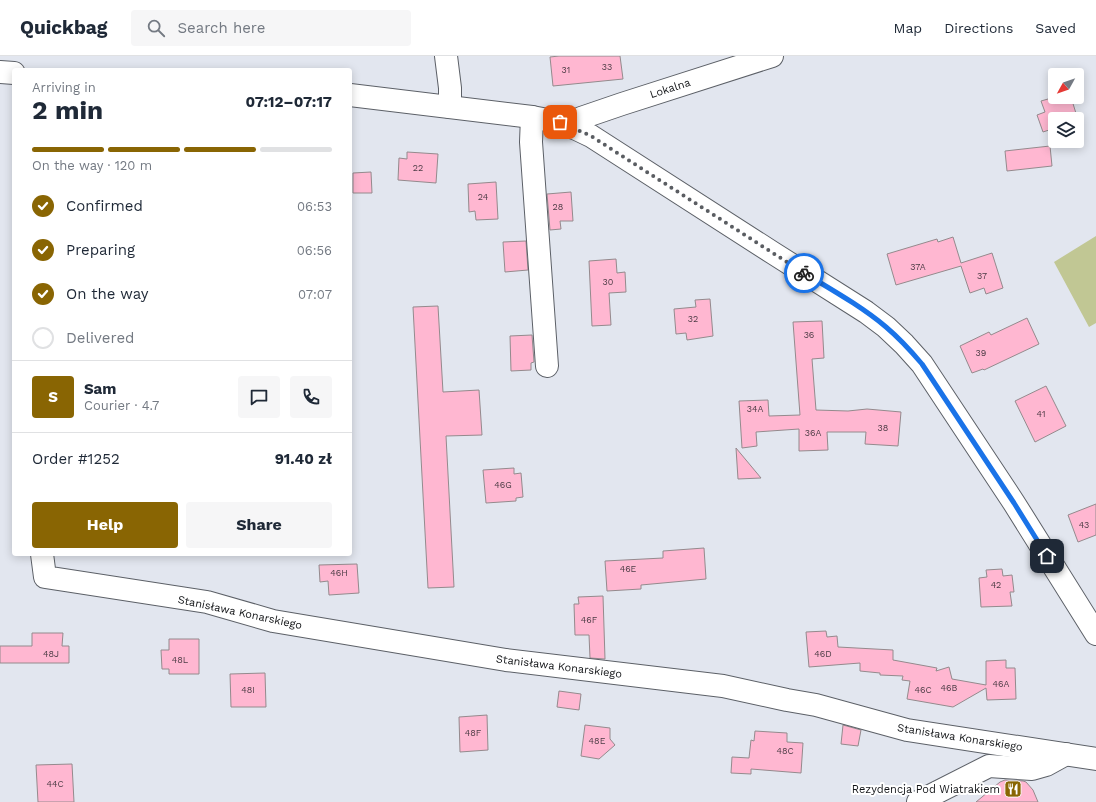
<!DOCTYPE html>
<html lang="en">
<head>
<meta charset="utf-8">
<style>
	:root { --surface:#fff; --page:#f6f6f7; --text:#1f2937; --muted:#747a83; --line:#e0e1e3; --accent:#896503 }
	body { margin:0; font-family:"Work Sans",sans-serif; background:var(--page); color:var(--text); height:100vh; display:flex; flex-direction:column; font-size:15px; white-space:nowrap }
	* { box-sizing:border-box; margin:0 }
	p { font-size:13px; color:var(--muted) }
	.icon { flex:none; width:22px; height:22px; fill:none; stroke:currentColor; stroke-width:2; stroke-linecap:round; stroke-linejoin:round }
	.map { position:relative; flex:1; overflow:hidden }
	.sheet { position:absolute; left:12px; top:12px; width:340px; height:488px; display:flex; flex-direction:column; background:var(--surface); border-radius:4px; box-shadow:0 2px 10px #0003 }
	.sheet>* { flex:none }
	.needle { width:26px; rotate:230deg }
	.buttons { position:absolute; left:1048px; top:12px; display:grid; gap:8px }
	.buttons a { display:grid; place-items:center; width:36px; height:36px; border-radius:4px; background:var(--surface); box-shadow:0 2px 10px #0003; font-size:20px }
	.pin { position:absolute; display:grid; place-items:center; width:34px; height:34px; color:#fff; margin:-17px; border-radius:8px; box-shadow:0 2px 6px #0006 }
	.courier { position:absolute; display:grid; place-items:center; width:40px; height:40px; margin:-20px; border:3px solid #1a73e8; border-radius:50%; background:#fff; color:#222; box-shadow:0 1px 5px #0007 }
	.summary em { font-style:normal; font-weight:700 }
	.summary div { display:flex; flex-direction:column-reverse }
	.summary { display:flex; align-items:center; justify-content:space-between; height:68px; padding:0 20px }
	h1 { font-size:26px; font-weight:700; line-height:30px }
	.bar { display:grid; grid-template-columns:repeat(4,1fr); gap:6px 4px; align-content:center; height:48px; padding:0 20px }
	.bar i { height:5px; border-radius:3px; background:var(--line) }
	.bar .current { background:var(--accent) }
	.bar p { grid-column:span 4 }
	.line { display:flex; align-items:center; gap:10px; padding:0 20px; border-top:1px solid var(--line) }
	.line div { flex:1 }
	.round { display:grid; place-items:center; flex:none; width:42px; height:42px; border-radius:4px; background:var(--page) }
	ol { padding:0 20px; list-style:none }
	li { display:flex; align-items:center; gap:12px; height:44px }
	li p { margin-inline-start:auto }
	li .icon { padding:4px; border-radius:50%; background:var(--accent); color:#fff; stroke-width:4 }
	li:last-child { color:var(--muted) }
	li i { width:22px; height:22px; border:2px solid var(--line); border-radius:50% }
	.primary-button { display:flex; gap:8px; margin-top:auto; padding:8px 20px }
	.primary-button a { flex:1; height:46px; border-radius:4px; background:var(--accent); color:#fff; font-size:16px; font-weight:700; line-height:46px; text-align:center }
	.primary-button a+a { background:var(--page); color:var(--text) }
	header { display:flex; align-items:center; gap:24px; box-sizing:border-box; height:56px; padding:0 20px; background:var(--surface); border-bottom:1px solid var(--line) }
	header strong { font-size:19px }
	nav { display:flex; gap:22px; margin-inline-start:auto; font-size:14px }
	.search { width:280px; height:36px; background:var(--page); display:flex; align-items:center; gap:10px; box-sizing:border-box; padding:0 14px; border-radius:4px; color:var(--muted); font-size:15px }
	.map>svg:first-child { display:block }
	.green { fill:#c1c794 }
	.building { fill:#ffb7d1; stroke:#948a8d }
	.lines { fill:none; stroke-linecap:round; stroke-linejoin:round }
	.minor-casing { stroke:#5c6067; stroke-width:24 }
	.minor { stroke:#fff; stroke-width:22 }
	.done { stroke:#5a5d62; stroke-width:4; stroke-dasharray:0 7.2 }
	.route { stroke:#1a73e8; stroke-width:5 }
	.labels { text-anchor:middle; stroke-width:4; stroke-linejoin:round; paint-order:stroke }
	.number-label { font-size:9px; fill:#4c3c45 }
	.street-label { font-size:11px; fill:#111316; stroke:#fff }
	.poi-label { font-size:11px; fill:#111316; stroke:#fff; text-anchor:end }
</style>
</head>
<body>
<header>
<strong>Quickbag</strong>
<div class="search"><svg class="icon" aria-label="search" viewBox="0 0 24 24"><circle cx="10" cy="10" r="6"/><path d="M15 15l6 6"/></svg>Search here</div>
<nav><a>Map</a><a>Directions</a><a>Saved</a></nav>
</header>
<div class="map">
<svg width="1096" height="746" viewBox="0 0 1096 746">
	<rect width="100%" height="100%" fill="#e2e6ef"/>
	<polygon class="green" points="1096,180 1096,267 1089,271 1054,206"/>
	<g class="building">
		<polygon points="559,0 620,0 623,23 553,30 550,1"/>
		<polygon points="1055,41 1071,41 1078,64 1077,65 1077,63 1055,63 1055,72 1043,76 1037,59 1045,56 1041,45"/>
		<polygon points="1050,90 1052,110 1007,115 1005,95"/>
		<polygon points="407,96 438,98 436,127 398,124 399,102 407,103"/>
		<polygon points="371,116 372,137 353,137 353,117"/>
		<polygon points="496,126 498,163 476,164 475,155 469,156 468,128"/>
		<polygon points="571,136 573,165 560,165 561,173 550,174 547,138"/>
		<polygon points="953,181 961,207 992,197 1003,232 986,238 984,232 970,237 961,210 896,229 887,198 937,183 938,186"/>
		<polygon points="526,185 528,214 505,216 503,186"/>
		<polygon points="616,203 617,217 625,216 626,236 609,237 611,269 592,270 589,205"/>
		<polygon points="710,243 713,280 687,284 686,277 676,278 674,253 696,251 695,244"/>
		<polygon points="438,250 443,336 479,334 482,379 446,380 454,531 428,532 413,251"/>
		<polygon points="1027,262 1039,288 984,314 983,313 972,317 960,290 989,276 991,279"/>
		<polygon points="822,265 824,302 812,303 816,354 848,355 867,353 901,356 898,390 865,388 866,376 827,376 828,394 799,395 799,373 756,376 757,390 742,392 739,345 768,344 769,360 800,359 793,266"/>
		<polygon points="532,279 534,306 531,307 531,314 511,315 510,280"/>
		<polygon points="1046,330 1066,370 1035,386 1015,345"/>
		<polygon points="736,392 761,422 738,423"/>
		<polygon points="514,412 514,418 521,417 523,441 516,442 516,445 486,447 483,414"/>
		<polygon points="1096,448 1096,479 1078,486 1068,459"/>
		<polygon points="704,492 706,523 641,529 641,533 607,535 605,505 663,502 663,495"/>
		<polygon points="357,508 359,537 329,539 328,525 320,526 319,509"/>
		<polygon points="1002,513 1003,520 1012,519 1014,536 1010,536 1012,550 981,551 979,522 987,521 986,514"/>
		<polygon points="603,540 605,603 590,602 589,579 575,579 574,548 579,548 578,541"/>
		<polygon points="826,575 827,581 837,580 838,591 893,594 893,604 937,612 936,615 949,611 952,623 986,629 986,605 1006,604 1006,612 1015,612 1016,643 987,644 986,632 953,651 907,643 910,625 902,624 903,620 880,619 880,617 860,615 860,607 809,611 806,576"/>
		<polygon points="32,577 63,577 62,590 69,590 69,607 0,607 0,590 32,590"/>
		<polygon points="169,583 199,583 199,618 169,618 169,613 162,613 161,594 169,594"/>
		<polygon points="265,617 266,651 231,651 230,618"/>
		<polygon points="559,635 581,638 579,654 557,651"/>
		<polygon points="487,659 488,694 460,696 459,661"/>
		<polygon points="585,669 610,672 610,683 615,689 599,703 581,700"/>
		<polygon points="843,669 861,674 858,690 841,688"/>
		<polygon points="755,675 787,677 787,686 803,687 801,717 751,713 751,718 731,717 732,701 749,702 751,684 754,685"/>
		<polygon points="72,708 74,746 38,746 36,709"/>
		<polygon points="1005,724 1023,725 1026,726 1033,734 1038,746 976,746 1000,726"/>
	</g>
	<g class="lines">
		<g class="minor-casing">
			<g id="minor">
				<polyline points="446,0 450,32 450,51"/>
				<polyline points="0,16 14,17"/>
				<path d="M350,39L532,61C553,65 571,69 591,80L773,197L866,256L886,271L904,288L922,308L1014,447L1096,578"/>
				<polyline points="532,61 531,86 547,310"/>
				<polyline points="570,70 581,62 622,48 772,0"/>
				<polyline points="42,498 45,521 207,546 273,565 506,604 723,630 787,644 816,649 907,674 1096,703"/>
				<polyline points="918,746 989,710 1032,713 1046,709 1066,698"/>
			</g>
		</g>
		<use href="#minor" class="minor"/>
	</g>
	<g class="lines">
		<polyline class="done" points="560,66 591,80 804,217"/>
		<path class="route" d="M804,217C832,234 861,250 886,271C899,282 911,295 922,308L1014,447L1047,500"/>
	</g>
	<defs>
		<g id="restaurant-square" transform="scale(0.9)"><rect x="-9" y="-9" width="18" height="18" rx="4" fill="#896503" stroke="#fff"/><path d="M-5-6h1v4h1v-4h1v4h1v-4h1v5L-1.5 .5V6h-2V.5L-5-1ZM5-6V6H3V1.5H1.5Q1.5-4 5-6Z" fill="#fff"/></g>
	</defs>
	<g fill-rule="evenodd">
		<use href="#restaurant-square" x="1013" y="733"/>
	</g>
	<g class="labels">
		<g class="number-label">
			<text x="607" y="14">33</text>
			<text x="566" y="17">31</text>
			<text x="418" y="115">22</text>
			<text x="483" y="144">24</text>
			<text x="558" y="154">28</text>
			<text x="918" y="214">37A</text>
			<text x="982" y="223">37</text>
			<text x="608" y="229">30</text>
			<text x="693" y="266">32</text>
			<text x="809" y="282">36</text>
			<text x="981" y="300">39</text>
			<text x="755" y="356">34A</text>
			<text x="1041" y="361">41</text>
			<text x="883" y="375">38</text>
			<text x="813" y="380">36A</text>
			<text x="503" y="432">46G</text>
			<text x="1084" y="472">43</text>
			<text x="628" y="516">46E</text>
			<text x="339" y="520">46H</text>
			<text x="996" y="532">42</text>
			<text x="589" y="567">46F</text>
			<text x="51" y="601">48J</text>
			<text x="823" y="601">46D</text>
			<text x="180" y="607">48L</text>
			<text x="1001" y="631">46A</text>
			<text x="949" y="635">46B</text>
			<text x="248" y="637">48I</text>
			<text x="923" y="637">46C</text>
			<text x="473" y="680">48F</text>
			<text x="597" y="688">48E</text>
			<text x="785" y="698">48C</text>
			<text x="55" y="731">44C</text>
		</g>
		<g class="street-label">
			<text transform="translate(670 32) rotate(-18)" y="4">Lokalna</text>
			<text transform="translate(240 556) rotate(12)" y="4">Stanisława Konarskiego</text>
			<text transform="translate(559 610) rotate(7)" y="4">Stanisława Konarskiego</text>
			<text transform="translate(960 681) rotate(9)" y="4">Stanisława Konarskiego</text>
		</g>
		<g class="poi-label">
			<text x="1000" y="737">Rezydencja Pod Wiatrakiem</text>
		</g>
	</g>
</svg>
<div class="buttons">
<a><svg class="needle" viewBox="-14 -14 28 28"><path d="M0-13l5 13h-10z" fill="#e53935"/><path d="M0 13l5-13h-10z" fill="#747a83"/></svg></a>
<a><svg class="icon" aria-label="layers" viewBox="0 0 24 24"><path d="M12 4l9 5-9 5-9-5zM3 14l9 5 9-5"/></svg></a>
</div>
<div class="pin" style="left:560px;top:66px;background:#ea580c"><svg class="icon" aria-label="bag" viewBox="0 0 24 24"><path d="M5 8h14l-1 12H6zM9 8a3 3 0 0 1 6 0"/></svg></div>
<div class="pin" style="left:1047px;top:500px;background:#1f2937"><svg class="icon" aria-label="home" viewBox="0 0 24 24"><path d="M3 11l9-7 9 7M6 9v11h12V9"/></svg></div>
<div class="courier" style="left:804px;top:217px"><svg class="icon" aria-label="bike" viewBox="0 0 24 24"><circle cx="6" cy="16" r="4"/><circle cx="18" cy="16" r="4"/><path d="M6 16l4-8h5l3 8M10 8l3 8H6M13 5h3"/></svg></div>
<section class="sheet">
<div class="summary"><div><h1>2 min</h1><p>Arriving in</p></div><em>07:12–07:17</em></div>
<div class="bar"><i class="current"></i><i class="current"></i><i class="current"></i><i></i><p>On the way · 120 m</p></div>
<ol>
<li><svg class="icon" aria-label="check" viewBox="0 0 24 24"><path d="M5 12l5 5 9-10"/></svg>Confirmed<p>06:53</p></li>
<li><svg class="icon" aria-label="check" viewBox="0 0 24 24"><path d="M5 12l5 5 9-10"/></svg>Preparing<p>06:56</p></li>
<li><svg class="icon" aria-label="check" viewBox="0 0 24 24"><path d="M5 12l5 5 9-10"/></svg>On the way<p>07:07</p></li>
<li><i></i>Delivered</li>
</ol>
<div class="line" style="height:72px"><b class="round" style="background:var(--accent);color:#fff">S</b><div><b>Sam</b><p>Courier · 4.7</p></div><a class="round"><svg class="icon" aria-label="chat" viewBox="0 0 24 24"><path d="M4 5h16v11H9l-5 4z"/></svg></a><a class="round"><svg class="icon" aria-label="phone" viewBox="0 0 24 24"><path d="M5 4h4l2 5-3 2q2 4 5 5l2-3 5 2v4C11 20 4 13 5 4z"/></svg></a></div>
<div class="line" style="height:52px"><div>Order #1252</div><b>91.40 zł</b></div>
<div class="primary-button"><a>Help</a><a>Share</a></div>
</section>
</div>
</body>
</html>
